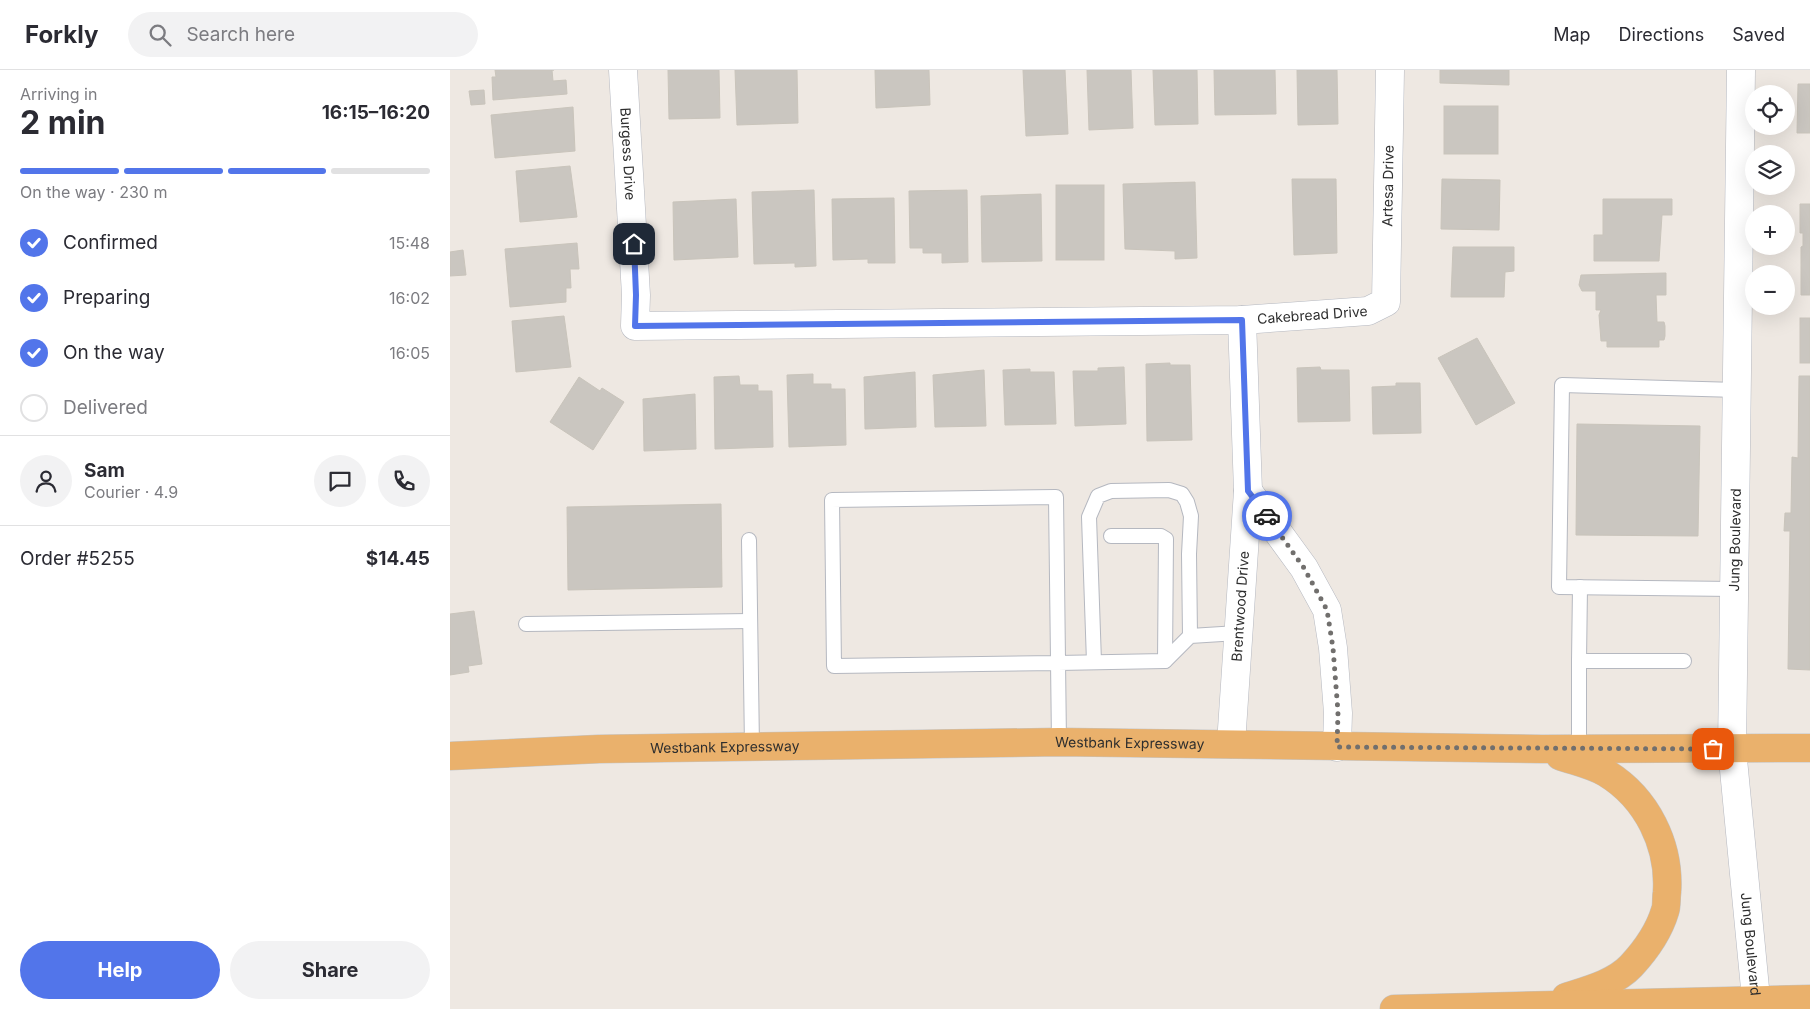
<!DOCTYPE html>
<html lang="en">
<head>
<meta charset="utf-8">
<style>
	:root { --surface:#fff; --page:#f2f2f3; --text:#2b2b33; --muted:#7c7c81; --line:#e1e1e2; --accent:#5275ea }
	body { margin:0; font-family:Inter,sans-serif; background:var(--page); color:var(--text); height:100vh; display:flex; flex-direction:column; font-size:19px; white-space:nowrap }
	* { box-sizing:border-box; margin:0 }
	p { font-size:16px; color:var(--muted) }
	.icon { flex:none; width:28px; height:28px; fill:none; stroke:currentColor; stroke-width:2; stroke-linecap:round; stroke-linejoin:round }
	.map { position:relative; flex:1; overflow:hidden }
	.sheet { display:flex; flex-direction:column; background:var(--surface); width:450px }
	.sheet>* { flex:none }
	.tools { position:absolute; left:1295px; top:15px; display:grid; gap:10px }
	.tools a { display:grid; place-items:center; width:50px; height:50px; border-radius:50%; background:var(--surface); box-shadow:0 5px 20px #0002; font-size:25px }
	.pin { position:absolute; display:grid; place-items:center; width:42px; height:42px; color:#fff; margin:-21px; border-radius:10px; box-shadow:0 2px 8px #0006 }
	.courier { position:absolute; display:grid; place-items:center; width:50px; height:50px; margin:-25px; border:4px solid #5275ea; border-radius:50%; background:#fff; color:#222; box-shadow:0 1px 6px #0007 }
	.overview em { font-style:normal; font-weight:700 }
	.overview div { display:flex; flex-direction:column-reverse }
	.overview { display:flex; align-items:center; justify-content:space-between; height:85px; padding:0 20px }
	h1 { font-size:32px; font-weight:700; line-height:38px }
	.bar { display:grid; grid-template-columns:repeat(4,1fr); gap:8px 5px; align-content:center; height:60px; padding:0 20px }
	.bar i { height:6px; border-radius:4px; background:var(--line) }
	.bar .current { background:var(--accent) }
	.bar p { grid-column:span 4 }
	.line { display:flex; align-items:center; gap:12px; padding:0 20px; border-top:1px solid var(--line) }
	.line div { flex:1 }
	.round { display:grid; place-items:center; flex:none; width:52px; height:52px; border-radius:26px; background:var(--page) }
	ol { padding:0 20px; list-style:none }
	li { display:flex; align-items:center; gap:15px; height:55px }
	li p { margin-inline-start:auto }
	li .icon { padding:5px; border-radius:50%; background:var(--accent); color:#fff; stroke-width:4 }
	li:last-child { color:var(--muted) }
	li i { width:28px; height:28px; border:2px solid var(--line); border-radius:50% }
	.button { display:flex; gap:10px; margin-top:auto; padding:10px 20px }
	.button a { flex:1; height:58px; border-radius:30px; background:var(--accent); color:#fff; font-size:20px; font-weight:700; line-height:58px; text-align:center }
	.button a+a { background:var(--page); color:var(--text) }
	header { display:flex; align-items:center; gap:30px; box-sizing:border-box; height:70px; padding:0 25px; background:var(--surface); border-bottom:1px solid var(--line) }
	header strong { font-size:24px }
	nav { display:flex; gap:28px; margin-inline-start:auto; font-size:18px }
	.search { width:350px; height:45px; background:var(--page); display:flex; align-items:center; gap:12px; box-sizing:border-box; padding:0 18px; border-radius:28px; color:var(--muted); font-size:19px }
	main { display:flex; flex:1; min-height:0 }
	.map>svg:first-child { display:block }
	.building { fill:#cac6c0; stroke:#c9c4bb }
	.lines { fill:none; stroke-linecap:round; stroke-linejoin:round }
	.service-casing { stroke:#b5b8c0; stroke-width:16 }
	.minor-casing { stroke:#b5b8c0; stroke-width:29 }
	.trunk-casing { stroke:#c4c4c4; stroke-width:29 }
	.service { stroke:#fff; stroke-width:14 }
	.minor { stroke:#fff; stroke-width:28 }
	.trunk { stroke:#eab16c; stroke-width:28 }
	.done { stroke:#716f6d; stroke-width:5; stroke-dasharray:0 9 }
	.route { stroke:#5275ea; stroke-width:6 }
	.labels { text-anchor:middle; stroke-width:4.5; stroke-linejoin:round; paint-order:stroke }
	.street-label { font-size:14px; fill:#2e2e2e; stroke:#fff }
</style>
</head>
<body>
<header>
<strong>Forkly</strong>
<div class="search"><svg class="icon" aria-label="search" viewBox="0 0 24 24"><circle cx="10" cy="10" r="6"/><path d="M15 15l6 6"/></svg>Search here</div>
<nav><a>Map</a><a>Directions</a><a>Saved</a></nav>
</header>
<main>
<section class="sheet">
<div class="overview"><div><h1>2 min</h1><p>Arriving in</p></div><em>16:15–16:20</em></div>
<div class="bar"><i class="current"></i><i class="current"></i><i class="current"></i><i></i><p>On the way · 230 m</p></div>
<ol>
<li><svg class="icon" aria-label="check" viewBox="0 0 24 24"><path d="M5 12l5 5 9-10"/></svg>Confirmed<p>15:48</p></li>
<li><svg class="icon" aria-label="check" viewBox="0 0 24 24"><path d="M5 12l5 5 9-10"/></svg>Preparing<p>16:02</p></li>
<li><svg class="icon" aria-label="check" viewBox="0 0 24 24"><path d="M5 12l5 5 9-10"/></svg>On the way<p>16:05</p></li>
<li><i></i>Delivered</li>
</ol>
<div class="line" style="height:90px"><a class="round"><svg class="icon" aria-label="person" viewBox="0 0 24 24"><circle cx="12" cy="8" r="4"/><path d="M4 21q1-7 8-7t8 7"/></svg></a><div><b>Sam</b><p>Courier · 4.9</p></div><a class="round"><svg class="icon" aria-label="chat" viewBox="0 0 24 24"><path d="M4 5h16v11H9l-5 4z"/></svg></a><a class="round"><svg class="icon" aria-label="phone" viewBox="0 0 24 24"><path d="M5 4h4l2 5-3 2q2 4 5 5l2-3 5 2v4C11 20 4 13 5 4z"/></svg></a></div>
<div class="line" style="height:65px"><div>Order #5255</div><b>$14.45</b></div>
<div class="button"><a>Help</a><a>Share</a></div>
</section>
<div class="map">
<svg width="1360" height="939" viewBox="0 0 1360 939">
	<rect width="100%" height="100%" fill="#eee8e2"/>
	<g class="building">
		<polygon points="45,0 104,0 102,0 103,11 116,10 117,24 43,30 42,7 46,7"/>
		<polygon points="218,0 269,0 270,48 219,49"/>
		<polygon points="285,0 347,0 348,53 287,55"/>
		<polygon points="425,0 479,0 480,35 426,38"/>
		<polygon points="573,0 615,0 618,64 576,66"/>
		<polygon points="637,0 681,0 683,58 639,60"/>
		<polygon points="703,0 747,0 748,54 705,55"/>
		<polygon points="764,0 825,0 826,44 765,45"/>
		<polygon points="847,0 887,0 888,54 848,55"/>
		<polygon points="990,0 1059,0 1059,15 990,13"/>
		<polygon points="1348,14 1360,14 1360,63 1347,63"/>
		<polygon points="34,20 35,34 21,35 19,21"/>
		<rect x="994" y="36" width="54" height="48"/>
		<polygon points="123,37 125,81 45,88 41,45"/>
		<polygon points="120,96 127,147 70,152 66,101"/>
		<polygon points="842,109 886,109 887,183 844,185"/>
		<polygon points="992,109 1050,110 1049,160 991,159"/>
		<polygon points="745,112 747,188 725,189 725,181 675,179 673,114"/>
		<rect x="606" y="115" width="48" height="75"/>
		<polygon points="364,120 366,196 345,197 345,193 304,194 302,122"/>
		<polygon points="517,120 518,192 492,193 492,183 473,183 473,178 460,178 459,121"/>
		<polygon points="591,124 592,191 532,192 531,126"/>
		<polygon points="444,128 445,193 418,193 418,189 383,190 382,129"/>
		<polygon points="286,129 288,187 224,190 223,132"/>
		<polygon points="1153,129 1222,129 1222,145 1212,145 1209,191 1144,191 1144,165 1153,165"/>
		<polygon points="1350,134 1360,134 1360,225 1351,225 1351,177 1353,176 1353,163 1350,163"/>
		<polygon points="127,173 129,199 120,199 121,218 116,218 116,232 60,237 55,179"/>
		<polygon points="1003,177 1064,177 1064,201 1055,202 1054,227 1001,227"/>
		<polygon points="13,180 16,205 0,206 0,182"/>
		<polygon points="1216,203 1216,225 1206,225 1207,252 1214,252 1215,256 1215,266 1214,270 1209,270 1209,277 1157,277 1157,271 1151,271 1149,245 1151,240 1146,240 1146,221 1132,221 1129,215 1131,205"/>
		<polygon points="114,246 121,297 66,302 62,251"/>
		<rect x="1350" y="248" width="10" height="45"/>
		<polygon points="1027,268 1065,333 1026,355 988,288"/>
		<polygon points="720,293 720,295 740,295 742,370 697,371 696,294"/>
		<polygon points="674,297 676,354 625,356 623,301 648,301 648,298"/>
		<polygon points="870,297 871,300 899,300 900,351 848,352 847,298"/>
		<polygon points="580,299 580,302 604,302 606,354 555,355 553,300"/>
		<polygon points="534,300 536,356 485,357 483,305"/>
		<polygon points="465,302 466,357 415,359 414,307"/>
		<polygon points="363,304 363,314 381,314 381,319 395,319 396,375 339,377 337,305"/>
		<polygon points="289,306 290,315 308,315 308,321 322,321 323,377 265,379 264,307"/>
		<polygon points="1349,306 1360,306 1360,600 1338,599 1340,461 1334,461 1335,443 1341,443 1342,387 1348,388"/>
		<polygon points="129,307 150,321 152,318 174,332 143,380 100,352"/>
		<polygon points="946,313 970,313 971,363 923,364 922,317 946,316"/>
		<polygon points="245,324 246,379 194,381 193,329"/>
		<polygon points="1127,354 1250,356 1248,466 1126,465"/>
		<polygon points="271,434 272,517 118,520 117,437"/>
		<polygon points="24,541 32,594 18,596 19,602 0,605 0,544"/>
	</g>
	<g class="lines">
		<g class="service-casing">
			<g id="service">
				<polyline points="661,466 711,466 716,469 715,591"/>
				<polyline points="299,470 302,677"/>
				<polyline points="1130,517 1129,591 1234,591"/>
				<polyline points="1284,519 1109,517 1112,315 1287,320"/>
				<polyline points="76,554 300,551"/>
				<polyline points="644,592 639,447 648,426 661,421 719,420 732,424 737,432 741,446 739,484 740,566"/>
				<polyline points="609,672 606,427 382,430 384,596 608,593 715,591 740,566 788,563"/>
				<polyline points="1129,679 1129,591"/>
			</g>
		</g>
		<g class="minor-casing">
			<g id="minor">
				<path id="s1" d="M173,0L186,225L185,256L792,250L918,241L936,232L940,0"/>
				<path id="s2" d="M1291,0L1282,679L1307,939"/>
				<polyline points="798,421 854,498 877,540 883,578 888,643 887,677"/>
				<path id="s3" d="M781,674L798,421L792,250"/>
			</g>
		</g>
		<g class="trunk-casing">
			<g id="trunk">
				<path id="s4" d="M0,686L149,679L609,672L1092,679L1360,678"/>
				<path d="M1110,686C1124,691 1143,695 1156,703C1197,728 1220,775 1217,822C1216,828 1217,836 1215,841C1209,861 1195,881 1181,896C1165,913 1138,920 1116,927"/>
				<polyline points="944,939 1360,929"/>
			</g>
		</g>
		<use href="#service" class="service"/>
		<use href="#minor" class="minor"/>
		<use href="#trunk" class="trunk"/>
	</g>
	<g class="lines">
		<polyline class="done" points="817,446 854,498 877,540 883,578 888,642 887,677 1263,679"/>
		<polyline class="route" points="184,174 186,225 185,256 792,250 798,421 817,446"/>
	</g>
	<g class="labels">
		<g class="street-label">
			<text dy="5" stroke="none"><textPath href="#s1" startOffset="84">Burgess Drive</textPath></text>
			<text dy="5" stroke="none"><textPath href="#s1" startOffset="1126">Artesa Drive</textPath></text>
			<text dy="5" stroke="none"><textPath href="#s1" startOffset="934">Cakebread Drive</textPath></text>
			<text transform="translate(1285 470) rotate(-89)" y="5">Jung Boulevard</text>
			<text dy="5" stroke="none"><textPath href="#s3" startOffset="138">Brentwood Drive</textPath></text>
			<text dy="5" stroke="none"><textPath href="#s4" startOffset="680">Westbank Expressway</textPath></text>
			<text dy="5" stroke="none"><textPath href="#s4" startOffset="275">Westbank Expressway</textPath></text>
			<text dy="5" stroke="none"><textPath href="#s2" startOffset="875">Jung Boulevard</textPath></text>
		</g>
	</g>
</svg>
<div class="tools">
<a><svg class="icon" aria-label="locate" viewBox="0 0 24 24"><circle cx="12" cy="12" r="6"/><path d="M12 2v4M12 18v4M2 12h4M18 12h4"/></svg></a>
<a><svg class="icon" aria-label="layers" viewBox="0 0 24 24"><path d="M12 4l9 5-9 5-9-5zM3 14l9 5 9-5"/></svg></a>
<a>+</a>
<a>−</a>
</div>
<div class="pin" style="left:1263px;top:679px;background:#ea580c"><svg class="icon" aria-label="bag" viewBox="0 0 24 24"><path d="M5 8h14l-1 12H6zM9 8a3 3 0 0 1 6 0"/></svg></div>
<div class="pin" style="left:184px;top:174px;background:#1f2937"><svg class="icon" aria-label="home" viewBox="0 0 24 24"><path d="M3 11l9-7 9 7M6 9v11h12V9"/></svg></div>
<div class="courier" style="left:817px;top:446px"><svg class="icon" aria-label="car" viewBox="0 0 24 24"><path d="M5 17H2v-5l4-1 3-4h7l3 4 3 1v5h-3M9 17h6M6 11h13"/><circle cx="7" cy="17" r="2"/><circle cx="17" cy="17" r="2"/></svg></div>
</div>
</main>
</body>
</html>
